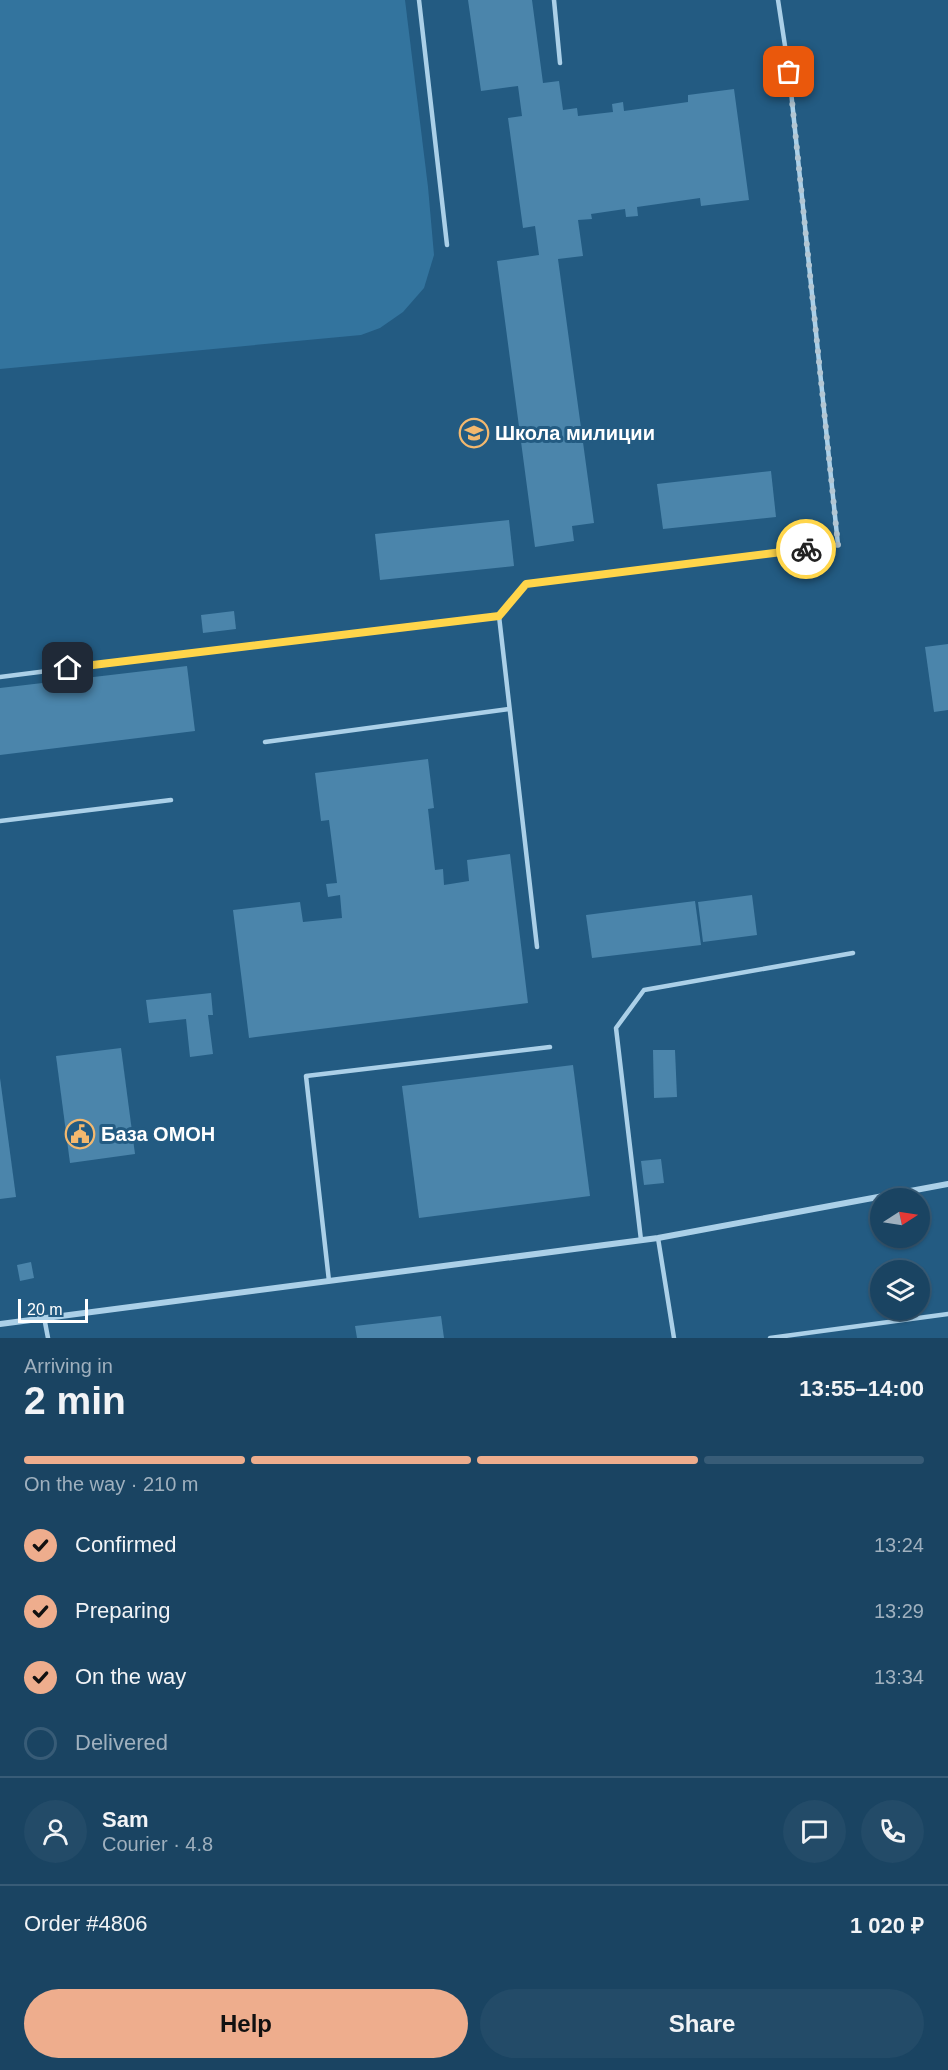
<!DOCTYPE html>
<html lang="en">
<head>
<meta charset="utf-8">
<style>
	:root { --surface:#1a4462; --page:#234b68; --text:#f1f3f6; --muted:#9fb0be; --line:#385c77; --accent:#eead8d }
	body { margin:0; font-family:Arial,sans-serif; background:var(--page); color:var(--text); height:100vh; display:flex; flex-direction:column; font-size:22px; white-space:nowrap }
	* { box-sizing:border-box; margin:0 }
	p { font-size:20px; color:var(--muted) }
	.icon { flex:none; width:33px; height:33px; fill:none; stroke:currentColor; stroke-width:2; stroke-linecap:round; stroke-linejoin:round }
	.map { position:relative; height:1338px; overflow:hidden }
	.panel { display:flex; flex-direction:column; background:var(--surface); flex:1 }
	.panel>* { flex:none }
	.needle { width:39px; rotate:78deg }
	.tools { position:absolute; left:870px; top:1188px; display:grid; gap:12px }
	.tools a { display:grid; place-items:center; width:60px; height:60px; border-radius:50%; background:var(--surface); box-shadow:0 2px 4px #0004,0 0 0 2px var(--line); font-size:30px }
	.scale { position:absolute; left:18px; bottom:15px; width:70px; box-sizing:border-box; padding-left:6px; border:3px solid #fff; border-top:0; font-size:16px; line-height:21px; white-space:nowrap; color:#fff; -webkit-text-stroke:4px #235b82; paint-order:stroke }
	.pin { position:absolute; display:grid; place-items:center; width:51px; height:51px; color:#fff; margin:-26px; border-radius:12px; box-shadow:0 3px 9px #0006 }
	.courier { position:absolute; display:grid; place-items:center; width:60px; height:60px; margin:-30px; border:4px solid #ffd54a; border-radius:50%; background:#fff; color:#222; box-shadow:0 2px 8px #0007 }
	.overview em { font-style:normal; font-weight:800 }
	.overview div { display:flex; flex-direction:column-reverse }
	.overview { display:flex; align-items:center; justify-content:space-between; height:102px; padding:0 24px }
	h1 { font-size:39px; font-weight:800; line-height:45px }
	.bar { display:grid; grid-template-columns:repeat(4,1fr); gap:9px 6px; align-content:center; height:72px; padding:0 24px }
	.bar i { height:8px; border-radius:4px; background:var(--line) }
	.bar .selected { background:var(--accent) }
	.bar p { grid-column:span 4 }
	.line { display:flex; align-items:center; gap:15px; padding:0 24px; border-top:2px solid var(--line) }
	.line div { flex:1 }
	.round { display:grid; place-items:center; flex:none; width:63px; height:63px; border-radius:32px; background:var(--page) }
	ol { padding:0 24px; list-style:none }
	li { display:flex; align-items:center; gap:18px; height:66px }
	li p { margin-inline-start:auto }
	li .icon { padding:6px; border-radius:50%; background:var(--accent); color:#111; stroke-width:4 }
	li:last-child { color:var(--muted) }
	li i { width:33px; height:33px; border:3px solid var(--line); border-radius:50% }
	.cta { display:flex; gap:12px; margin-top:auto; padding:12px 24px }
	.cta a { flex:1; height:69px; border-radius:36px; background:var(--accent); color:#111; font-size:24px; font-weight:800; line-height:69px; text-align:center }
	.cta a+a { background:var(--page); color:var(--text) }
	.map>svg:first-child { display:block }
	.green { fill:#33749e }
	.building { fill:#4b85ab }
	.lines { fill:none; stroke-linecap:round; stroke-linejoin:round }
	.lane { stroke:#abd0e8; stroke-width:4.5 }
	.street { stroke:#abd0e8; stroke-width:6 }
	.done { stroke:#b2c6d3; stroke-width:6; stroke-dasharray:0 10.8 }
	.route { stroke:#ffd54a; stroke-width:8 }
	.labels { text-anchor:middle; stroke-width:6; stroke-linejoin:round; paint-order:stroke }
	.poi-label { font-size:20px; font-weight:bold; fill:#fff; stroke:#235b82; text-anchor:start }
</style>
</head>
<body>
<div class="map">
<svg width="948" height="1338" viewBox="0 0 948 1338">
	<rect width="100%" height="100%" fill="#235b82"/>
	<polygon class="green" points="0,0 405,0 428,187 434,255 424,288 403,312 380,328 361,335 0,369"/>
	<g class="building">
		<polygon points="468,0 532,0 543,83 559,81 563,110 577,108 578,116 613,112 612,104 623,102 624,111 688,102 688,95 734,89 749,200 701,206 700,198 637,207 638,216 626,217 625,209 591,214 592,219 578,220 583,256 558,259 594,523 572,526 574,541 535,547 497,261 539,255 535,226 523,228 508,118 522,116 518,86 481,91"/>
		<polygon points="771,471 776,517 663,529 657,484"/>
		<polygon points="509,520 514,566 380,580 375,534"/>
		<polygon points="234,611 236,629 203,633 201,615"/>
		<polygon points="948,644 948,710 934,712 925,647"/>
		<polygon points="187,666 195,731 0,755 0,688"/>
		<polygon points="428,759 434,808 428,809 435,870 443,869 444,885 469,881 467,860 510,854 528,1003 249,1038 233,910 300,902 303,922 342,918 340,895 328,897 326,884 337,883 329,820 321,821 315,773"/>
		<polygon points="752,895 757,935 703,942 698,902"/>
		<polygon points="695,901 701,945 592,958 586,915"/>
		<polygon points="211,993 213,1015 208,1015 213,1054 190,1057 186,1019 149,1023 146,1000"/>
		<polygon points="121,1048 135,1154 70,1163 56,1056"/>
		<polygon points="653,1050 675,1050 677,1097 654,1098"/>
		<polygon points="573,1065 590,1196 419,1218 402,1086"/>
		<polygon points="0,1078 16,1197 0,1199"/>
		<polygon points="661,1159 664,1183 644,1185 641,1161"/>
		<polygon points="31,1262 34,1278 20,1281 17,1265"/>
		<polygon points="441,1316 444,1338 357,1338 355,1326"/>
	</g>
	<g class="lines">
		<g class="lane">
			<polyline points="419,0 447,245"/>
			<polyline points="554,0 560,63"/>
			<polyline points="499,616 537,947"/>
			<polyline points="0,677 227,648 499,616 526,583 838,545 789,72 778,0"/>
			<polyline points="265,742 509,709"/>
			<polyline points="0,821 171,800"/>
			<polyline points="658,1238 674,1338"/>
			<polyline points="641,1240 616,1028 644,990 853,953"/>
			<polyline points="329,1281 306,1076 550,1047"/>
			<polyline points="44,1317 48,1338"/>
			<polyline points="770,1338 948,1314"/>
		</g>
		<polyline class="street" points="0,1324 658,1238 948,1184"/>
	</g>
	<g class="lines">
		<polyline class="done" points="789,72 838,545 806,549"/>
		<polyline class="route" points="68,668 499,616 526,584 806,549"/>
	</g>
	<defs>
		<g id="university-ring" transform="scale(1.5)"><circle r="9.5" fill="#235b82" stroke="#f3b86e" stroke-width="1.5"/><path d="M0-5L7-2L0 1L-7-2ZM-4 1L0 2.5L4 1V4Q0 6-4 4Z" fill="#f3b86e"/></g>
		<g id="civic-ring" transform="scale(1.5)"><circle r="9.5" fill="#235b82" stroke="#f3b86e" stroke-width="1.5"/><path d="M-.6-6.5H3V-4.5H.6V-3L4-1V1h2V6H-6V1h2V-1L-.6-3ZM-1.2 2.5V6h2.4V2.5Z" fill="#f3b86e"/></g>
	</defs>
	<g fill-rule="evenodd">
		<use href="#university-ring" x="474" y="433"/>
		<use href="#civic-ring" x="80" y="1134"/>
	</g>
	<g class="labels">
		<g class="poi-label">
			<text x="495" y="440">Школа милиции</text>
			<text x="101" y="1141">База ОМОН</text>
		</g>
	</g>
</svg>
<div class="tools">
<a><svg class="needle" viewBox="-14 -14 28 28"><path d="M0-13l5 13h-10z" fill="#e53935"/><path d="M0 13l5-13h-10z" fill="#9fb0be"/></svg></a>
<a><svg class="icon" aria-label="layers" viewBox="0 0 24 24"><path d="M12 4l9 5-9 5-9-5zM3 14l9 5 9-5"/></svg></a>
</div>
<div class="scale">20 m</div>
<div class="pin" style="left:789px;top:72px;background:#ea580c"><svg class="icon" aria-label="bag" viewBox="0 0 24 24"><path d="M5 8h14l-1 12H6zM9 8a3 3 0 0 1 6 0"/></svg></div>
<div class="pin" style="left:68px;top:668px;background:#1f2937"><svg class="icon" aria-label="home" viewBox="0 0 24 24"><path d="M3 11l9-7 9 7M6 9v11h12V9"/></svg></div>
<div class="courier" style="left:806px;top:549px"><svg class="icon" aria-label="bike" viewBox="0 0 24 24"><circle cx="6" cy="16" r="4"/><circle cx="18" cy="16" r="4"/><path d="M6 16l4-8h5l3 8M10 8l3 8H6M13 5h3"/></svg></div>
</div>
<section class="panel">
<div class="overview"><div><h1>2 min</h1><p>Arriving in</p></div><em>13:55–14:00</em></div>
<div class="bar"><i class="selected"></i><i class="selected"></i><i class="selected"></i><i></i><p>On the way · 210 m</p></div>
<ol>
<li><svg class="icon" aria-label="check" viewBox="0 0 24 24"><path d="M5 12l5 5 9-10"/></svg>Confirmed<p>13:24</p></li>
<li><svg class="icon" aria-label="check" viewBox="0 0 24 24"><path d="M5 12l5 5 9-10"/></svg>Preparing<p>13:29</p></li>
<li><svg class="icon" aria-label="check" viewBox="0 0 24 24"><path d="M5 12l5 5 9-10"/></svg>On the way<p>13:34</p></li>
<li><i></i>Delivered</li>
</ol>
<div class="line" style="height:108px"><a class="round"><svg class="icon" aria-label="person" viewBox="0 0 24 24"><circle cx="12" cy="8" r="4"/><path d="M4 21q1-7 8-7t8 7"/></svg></a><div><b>Sam</b><p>Courier · 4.8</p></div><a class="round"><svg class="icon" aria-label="chat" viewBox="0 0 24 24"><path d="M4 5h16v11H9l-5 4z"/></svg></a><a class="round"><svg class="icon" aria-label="phone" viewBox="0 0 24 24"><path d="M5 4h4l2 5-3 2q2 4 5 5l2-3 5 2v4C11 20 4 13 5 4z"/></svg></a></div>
<div class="line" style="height:78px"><div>Order #4806</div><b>1 020 ₽</b></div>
<div class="cta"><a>Help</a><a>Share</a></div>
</section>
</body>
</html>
